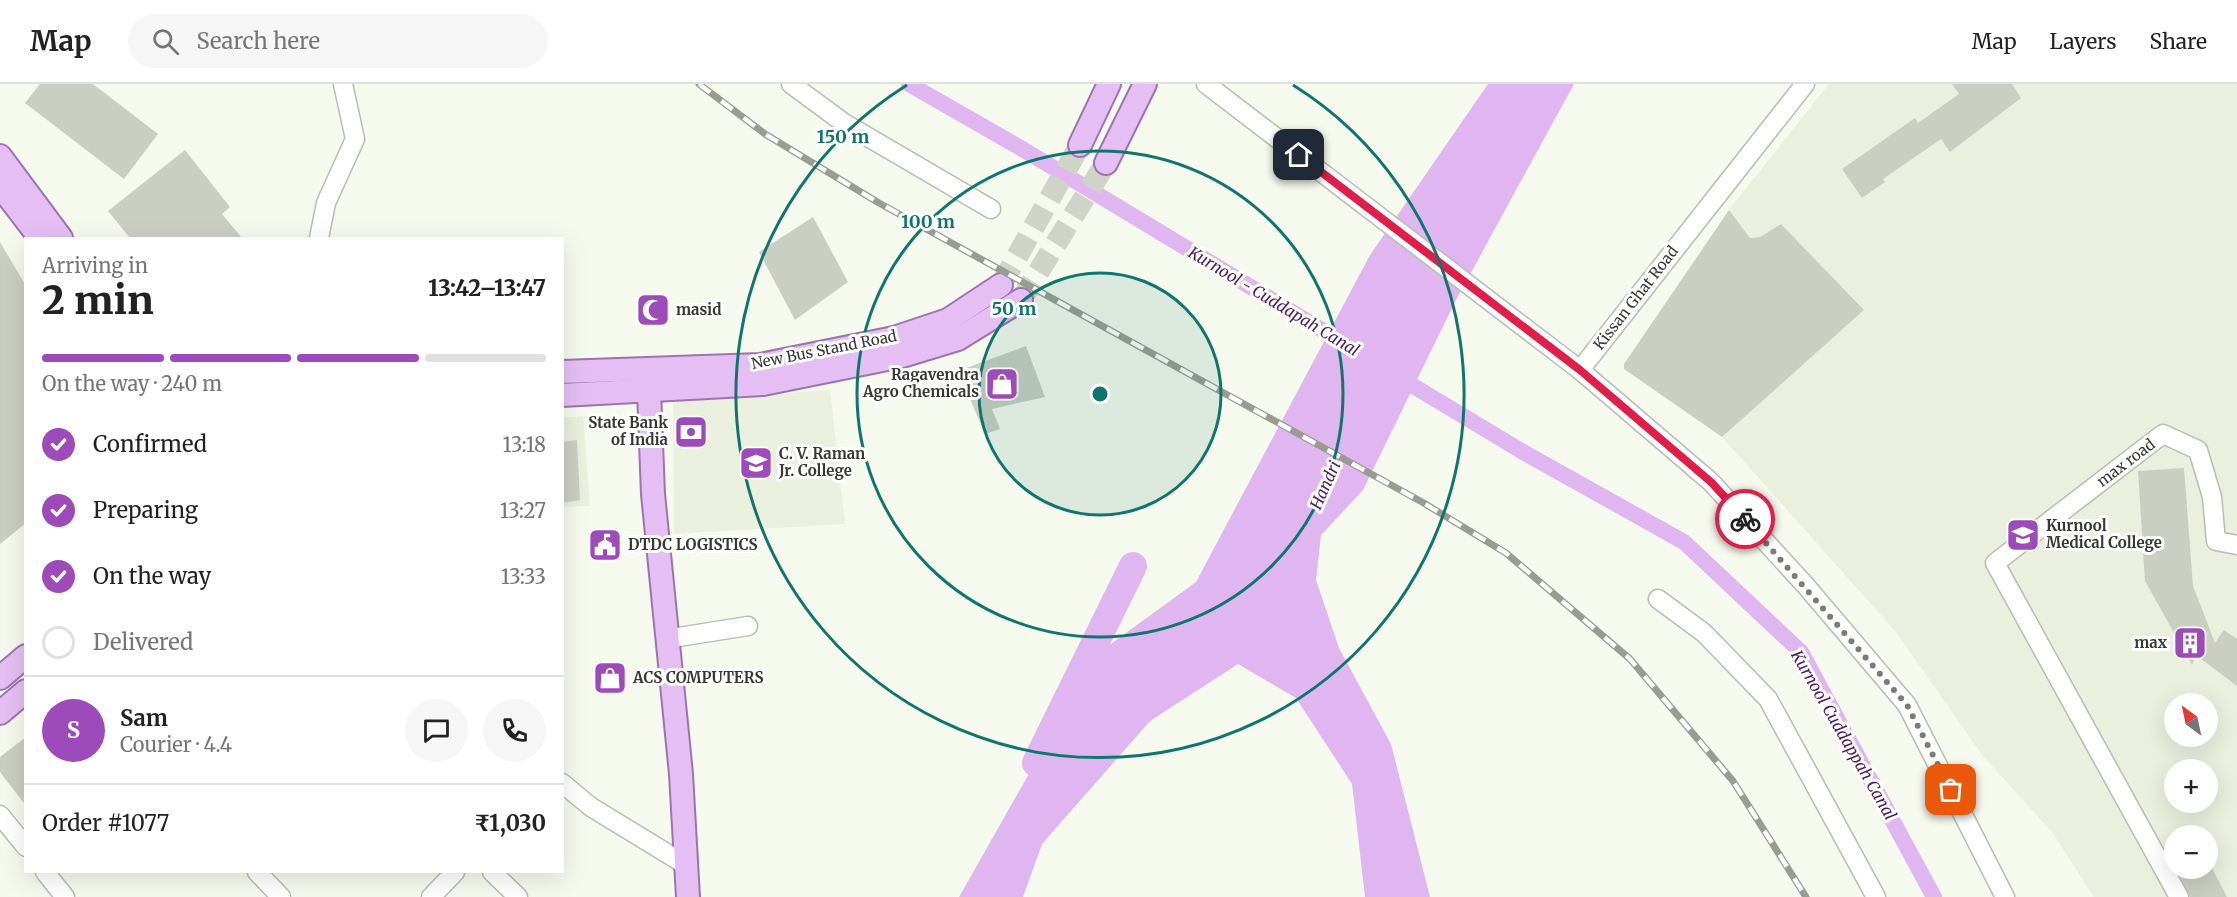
<!DOCTYPE html>
<html lang="en">
<head>
<meta charset="utf-8">
<style>
	:root { --surface:#fff; --page:#f6f6f6; --text:#222; --muted:#767676; --line:#e0e0e0; --accent:#9d4bbb }
	body { margin:0; font-family:Merriweather,serif; background:var(--page); color:var(--text); height:100vh; display:flex; flex-direction:column; font-size:22px; white-space:nowrap }
	* { box-sizing:border-box; margin:0 }
	p { font-size:20px; color:var(--muted) }
	.icon { flex:none; width:33px; height:33px; fill:none; stroke:currentColor; stroke-width:2; stroke-linecap:round; stroke-linejoin:round }
	.map { position:relative; flex:1; overflow:hidden }
	.panel { position:absolute; left:24px; top:153px; width:540px; height:636px; display:flex; flex-direction:column; background:var(--surface); border-radius:0px; box-shadow:0 6px 24px #0002 }
	.panel>* { flex:none }
	.needle { width:39px; rotate:327deg }
	.tools { position:absolute; left:2164px; top:609px; display:grid; gap:12px }
	.tools a { display:grid; place-items:center; width:54px; height:54px; border-radius:50%; background:var(--surface); box-shadow:0 6px 24px #0002; font-size:30px }
	.pin { position:absolute; display:grid; place-items:center; width:51px; height:51px; color:#fff; margin:-26px; border-radius:12px; box-shadow:0 3px 9px #0006 }
	.courier { position:absolute; display:grid; place-items:center; width:60px; height:60px; margin:-30px; border:4px solid #e11d48; border-radius:50%; background:#fff; color:#222; box-shadow:0 2px 8px #0007 }
	.summary em { font-style:normal; font-weight:800 }
	.summary div { display:flex; flex-direction:column-reverse }
	.summary { display:flex; align-items:center; justify-content:space-between; height:102px; padding:0 18px }
	h1 { font-size:39px; font-weight:800; line-height:45px }
	.bar { display:grid; grid-template-columns:repeat(4,1fr); gap:9px 6px; align-content:center; height:72px; padding:0 18px }
	.bar i { height:8px; border-radius:4px; background:var(--line) }
	.bar .on { background:var(--accent) }
	.bar p { grid-column:span 4 }
	.line { display:flex; align-items:center; gap:15px; padding:0 18px; border-top:2px solid var(--line) }
	.line div { flex:1 }
	.round { display:grid; place-items:center; flex:none; width:63px; height:63px; border-radius:32px; background:var(--page) }
	ol { padding:0 18px; list-style:none }
	li { display:flex; align-items:center; gap:18px; height:66px }
	li p { margin-inline-start:auto }
	li .icon { padding:6px; border-radius:50%; background:var(--accent); color:#fff; stroke-width:4 }
	li:last-child { color:var(--muted) }
	li i { width:33px; height:33px; border:3px solid var(--line); border-radius:50% }
	header { display:flex; align-items:center; gap:36px; box-sizing:border-box; height:84px; padding:0 30px; background:var(--surface); border-bottom:2px solid var(--line) }
	header strong { font-size:28px }
	nav { display:flex; gap:33px; margin-inline-start:auto; font-size:21px }
	.search { width:420px; height:54px; background:var(--page); display:flex; align-items:center; gap:15px; box-sizing:border-box; padding:0 21px; border-radius:33px; color:var(--muted); font-size:22px }
	.map>svg:first-child { display:block }
	.built { fill:#eaf0dd; fill-rule:evenodd }
	.water { fill:#e0b6f1 }
	.lines { fill:none; stroke-linecap:round; stroke-linejoin:round }
	.canal { stroke:#e0b6f1; stroke-width:16 }
	.river { stroke:#e0b6f1; stroke-width:28 }
	.building { fill:#cbcec2 }
	.major-tunnel { stroke:#d0d3c8; stroke-width:22; stroke-dasharray:22 11; stroke-linecap:butt }
	.minor-casing { stroke:#b9bdb1; stroke-width:21 }
	.major-casing { stroke:#9d74ad; stroke-width:26 }
	.minor { stroke:#fff; stroke-width:18 }
	.major { stroke:#e5bff4; stroke-width:22 }
	.rail-casing { stroke:#9a9c94; stroke-width:7 }
	.rail { stroke:#fff; stroke-width:4.5; stroke-dasharray:14; stroke-linecap:butt }
	.done { stroke:#7a7c75; stroke-width:6; stroke-dasharray:0 10.8 }
	.route { stroke:#e11d48; stroke-width:8 }
	.ring { fill:none; stroke:#0f766e; stroke-width:3 }
	.labels { text-anchor:middle; stroke-width:6; stroke-linejoin:round; paint-order:stroke }
	.street-label { font-size:15px; fill:#383935; stroke:#fff }
	.poi-label { font-size:15px; font-weight:bold; fill:#383935; stroke:#fff; text-anchor:start }
	.water-label { font-size:16px; font-style:italic; fill:#4e1b5f; stroke:#fff }
	.centre { fill:#0f766e; stroke:#fff; stroke-width:3 }
	.ring-label { font-size:18px; text-anchor:middle; font-weight:bold; fill:#0f766e; stroke:#fff; stroke-width:6; stroke-linejoin:round; paint-order:stroke }
</style>
</head>
<body>
<header>
<strong>Map</strong>
<div class="search"><svg class="icon" aria-label="search" viewBox="0 0 24 24"><circle cx="10" cy="10" r="6"/><path d="M15 15l6 6"/></svg>Search here</div>
<nav><a>Map</a><a>Layers</a><a>Share</a></nav>
</header>
<div class="map">
<svg width="2237" height="813" viewBox="0 0 2237 813">
	<rect width="100%" height="100%" fill="#f6f9ed"/>
	<g class="built">
		<path d="M1829,0H2237V813H2094L2052,748L1982,671L1896,548L1722,353L1864,226L1781,140L1760,153L1750,154L1729,126ZM2175,620H2208V652H2175ZM2175,686H2208V718H2175ZM2175,752H2208V784H2175Z"/>
		<polygon points="830,306 845,440 674,450 673,318"/>
		<polygon points="583,332 590,422 563,423 563,334"/>
	</g>
	<polygon class="water" points="1488,0 1574,0 1456,216 1363,406 1321,451 1316,496 1339,564 1391,660 1430,813 1365,813 1352,700 1296,614 1238,580 1150,637 1042,760 1023,813 959,813 1097,570 1196,498 1370,171"/>
	<g class="lines">
		<g class="canal">
			<polyline points="909,0 1024,66 1345,260"/>
			<polyline points="1395,291 1523,368 1684,458 1801,568 1934,813"/>
		</g>
		<polyline class="river" points="1036,679 1133,482"/>
	</g>
	<g class="building">
		<polygon points="40,0 93,0 158,50 124,95 25,19"/>
		<polygon points="1952,0 2012,0 2021,14 1950,68 1941,55 1883,95 1885,98 1862,114 1842,85 1915,34 1918,39 1959,10"/>
		<polygon points="185,66 230,123 222,130 242,154 130,154 108,127"/>
		<polygon points="1729,126 1750,154 1760,153 1781,140 1864,226 1722,353 1624,285 1624,280"/>
		<polygon points="813,133 848,198 795,236 759,168"/>
		<polygon points="0,158 26,202 26,439 0,460"/>
		<polygon points="1026,262 1045,313 992,325 1000,345 985,350 958,287"/>
		<polygon points="698,334 702,358 684,360 680,338"/>
		<polygon points="577,356 580,416 562,419 562,358"/>
		<polygon points="2184,384 2193,502 2215,559 2224,546 2237,555 2237,602 2196,571 2192,581 2145,497 2138,387"/>
		<polygon points="26,653 26,722 0,688 0,673"/>
		<polygon points="2176,784 2212,784 2227,813 2190,813"/>
	</g>
	<g class="lines">
		<g class="major-tunnel">
			<polyline points="1001,201 1080,61"/>
			<polyline points="1021,216 1106,79"/>
		</g>
		<g class="minor-casing">
			<g id="minor">
				<polyline points="791,0 844,39 991,125"/>
				<polyline points="1206,0 1580,286"/>
				<polyline points="1805,0 1580,286 1711,398 1806,502 1907,621 2005,813"/>
				<polyline points="319,154 326,119 355,55 343,0"/>
				<polyline points="1658,515 1704,549 1768,615 1876,813"/>
				<polyline points="666,555 748,542"/>
				<polyline points="562,699 591,723 686,781"/>
				<polyline points="0,731 26,763"/>
				<polyline points="45,788 65,813"/>
				<polyline points="257,788 281,813"/>
				<polyline points="492,788 518,813"/>
				<polyline points="431,813 455,788"/>
				<polyline points="2179,813 1995,479 2163,350 2198,366 2212,413 2216,457 2237,461"/>
			</g>
		</g>
		<g class="major-casing">
			<g id="major">
				<polyline points="1080,61 1109,0"/>
				<polyline points="0,72 61,154"/>
				<polyline points="1106,79 1145,0"/>
				<polyline points="0,102 40,154"/>
				<polyline points="562,288 760,281 894,254 948,236 1001,201"/>
				<polyline points="649,307 653,410 681,690 688,813"/>
				<polyline points="562,311 763,300 902,272 958,255 1021,216"/>
				<polyline points="0,594 26,572"/>
				<polyline points="0,629 26,607"/>
			</g>
		</g>
		<use href="#minor" class="minor"/>
		<use href="#major" class="major"/>
		<g class="rail-casing">
			<polyline id="rail" points="699,0 765,50 879,119 1422,418 1506,469 1630,575 1733,697 1806,813"/>
		</g>
		<use href="#rail" class="rail"/>
	</g>
	<g class="lines">
		<polyline class="done" points="1745,435 1907,621 1951,706"/>
		<polyline class="route" points="1299,71 1580,286 1711,398 1745,435"/>
	</g>
	<circle cx="1100" cy="310" r="121" fill="#0f766e" fill-opacity=".12"/>
	<g class="ring">
		<circle cx="1100" cy="310" r="121"/>
		<circle cx="1100" cy="310" r="243"/>
		<path d="M1293 1A364 364 0 1 1 907 1"/>
	</g>
	<defs>
		<g id="mosque-square" transform="scale(1.725)"><rect x="-9" y="-9" width="18" height="18" rx="4" fill="#9d4bbb" stroke="#fff"/><path d="M3.5-4.9A6 6 0 1 0 3.5 4.9A5 5 0 1 1 3.5-4.9Z" fill="#fff"/></g>
		<g id="shop-square" transform="scale(1.725)"><rect x="-9" y="-9" width="18" height="18" rx="4" fill="#9d4bbb" stroke="#fff"/><path d="M-5-2.5h2.3a2.7 3.5 0 0 1 5.4 0H5L5.5 6h-11ZM-1.5-2.5h3a1.5 2.3 0 0 0-3 0Z" fill="#fff"/></g>
		<g id="bank-square" transform="scale(1.725)"><rect x="-9" y="-9" width="18" height="18" rx="4" fill="#9d4bbb" stroke="#fff"/><path d="M-6-4H6V4H-6ZM0-2.3a2.3 2.3 0 1 0 0 4.6a2.3 2.3 0 1 0 0-4.6Z" fill="#fff"/></g>
		<g id="school-square" transform="scale(1.725)"><rect x="-9" y="-9" width="18" height="18" rx="4" fill="#9d4bbb" stroke="#fff"/><path d="M0-5L7-2L0 1L-7-2ZM-4 1L0 2.5L4 1V4Q0 6-4 4Z" fill="#fff"/></g>
		<g id="university-square" transform="scale(1.725)"><rect x="-9" y="-9" width="18" height="18" rx="4" fill="#9d4bbb" stroke="#fff"/><path d="M0-5L7-2L0 1L-7-2ZM-4 1L0 2.5L4 1V4Q0 6-4 4Z" fill="#fff"/></g>
		<g id="civic-square" transform="scale(1.725)"><rect x="-9" y="-9" width="18" height="18" rx="4" fill="#9d4bbb" stroke="#fff"/><path d="M-.6-6.5H3V-4.5H.6V-3L4-1V1h2V6H-6V1h2V-1L-.6-3ZM-1.2 2.5V6h2.4V2.5Z" fill="#fff"/></g>
		<g id="building-square" transform="scale(1.725)"><rect x="-9" y="-9" width="18" height="18" rx="4" fill="#9d4bbb" stroke="#fff"/><path d="M-4-6H4V6H1V3H-1V6H-4ZM-2.5-4.3h1.7v1.8h-1.7ZM.8-4.3h1.7v1.8H.8ZM-2.5-1h1.7V.8h-1.7ZM.8-1h1.7V.8H.8Z" fill="#fff"/></g>
	</defs>
	<g fill-rule="evenodd">
		<use href="#mosque-square" x="653" y="226"/>
		<use href="#shop-square" x="1002" y="300"/>
		<use href="#bank-square" x="691" y="348"/>
		<use href="#school-square" x="756" y="379"/>
		<use href="#university-square" x="2023" y="451"/>
		<use href="#civic-square" x="605" y="461"/>
		<use href="#building-square" x="2190" y="559"/>
		<use href="#shop-square" x="610" y="594"/>
	</g>
	<g class="labels">
		<g class="street-label">
			<text transform="translate(1636 214) rotate(-52)" y="5">Kissan Ghat Road</text>
			<text transform="translate(824 266) rotate(-11)" y="5">New Bus Stand Road</text>
			<text transform="translate(2126 379) rotate(-37)" y="5">max road</text>
		</g>
		<g class="poi-label">
			<text x="676" y="231">masid</text>
			<text x="979" y="296" text-anchor="end">Ragavendra<tspan x="979" dy="17">Agro Chemicals</tspan></text>
			<text x="668" y="344" text-anchor="end">State Bank<tspan x="668" dy="17">of India</tspan></text>
			<text x="779" y="375">C. V. Raman<tspan x="779" dy="17">Jr. College</tspan></text>
			<text x="2046" y="447">Kurnool<tspan x="2046" dy="17">Medical College</tspan></text>
			<text x="628" y="466">DTDC LOGISTICS</text>
			<text x="2167" y="564" text-anchor="end">max</text>
			<text x="633" y="599">ACS COMPUTERS</text>
		</g>
		<g class="water-label">
			<text transform="translate(1274 217) rotate(31)" y="6">Kurnool - Cuddapah Canal</text>
			<text transform="translate(1325 401) rotate(-66)" y="6">Handri</text>
			<text transform="translate(1844 651) rotate(60)" y="6">Kurnool Cuddappah Canal</text>
		</g>
	</g>
	<circle cx="1100" cy="310" r="9" class="centre"/>
	<g class="ring-label">
		<text x="843" y="59">150 m</text>
		<text x="928" y="144">100 m</text>
		<text x="1014" y="231">50 m</text>
	</g>
</svg>
<div class="tools">
<a><svg class="needle" viewBox="-14 -14 28 28"><path d="M0-13l5 13h-10z" fill="#e53935"/><path d="M0 13l5-13h-10z" fill="#767676"/></svg></a>
<a>+</a>
<a>−</a>
</div>
<div class="pin" style="left:1951px;top:706px;background:#ea580c"><svg class="icon" aria-label="bag" viewBox="0 0 24 24"><path d="M5 8h14l-1 12H6zM9 8a3 3 0 0 1 6 0"/></svg></div>
<div class="pin" style="left:1299px;top:71px;background:#1f2937"><svg class="icon" aria-label="home" viewBox="0 0 24 24"><path d="M3 11l9-7 9 7M6 9v11h12V9"/></svg></div>
<div class="courier" style="left:1745px;top:435px"><svg class="icon" aria-label="bike" viewBox="0 0 24 24"><circle cx="6" cy="16" r="4"/><circle cx="18" cy="16" r="4"/><path d="M6 16l4-8h5l3 8M10 8l3 8H6M13 5h3"/></svg></div>
<section class="panel">
<div class="summary"><div><h1>2 min</h1><p>Arriving in</p></div><em>13:42–13:47</em></div>
<div class="bar"><i class="on"></i><i class="on"></i><i class="on"></i><i></i><p>On the way · 240 m</p></div>
<ol>
<li><svg class="icon" aria-label="check" viewBox="0 0 24 24"><path d="M5 12l5 5 9-10"/></svg>Confirmed<p>13:18</p></li>
<li><svg class="icon" aria-label="check" viewBox="0 0 24 24"><path d="M5 12l5 5 9-10"/></svg>Preparing<p>13:27</p></li>
<li><svg class="icon" aria-label="check" viewBox="0 0 24 24"><path d="M5 12l5 5 9-10"/></svg>On the way<p>13:33</p></li>
<li><i></i>Delivered</li>
</ol>
<div class="line" style="height:108px"><b class="round" style="background:var(--accent);color:#fff">S</b><div><b>Sam</b><p>Courier · 4.4</p></div><a class="round"><svg class="icon" aria-label="chat" viewBox="0 0 24 24"><path d="M4 5h16v11H9l-5 4z"/></svg></a><a class="round"><svg class="icon" aria-label="phone" viewBox="0 0 24 24"><path d="M5 4h4l2 5-3 2q2 4 5 5l2-3 5 2v4C11 20 4 13 5 4z"/></svg></a></div>
<div class="line" style="height:78px"><div>Order #1077</div><b>₹1,030</b></div>
</section>
</div>
</body>
</html>
